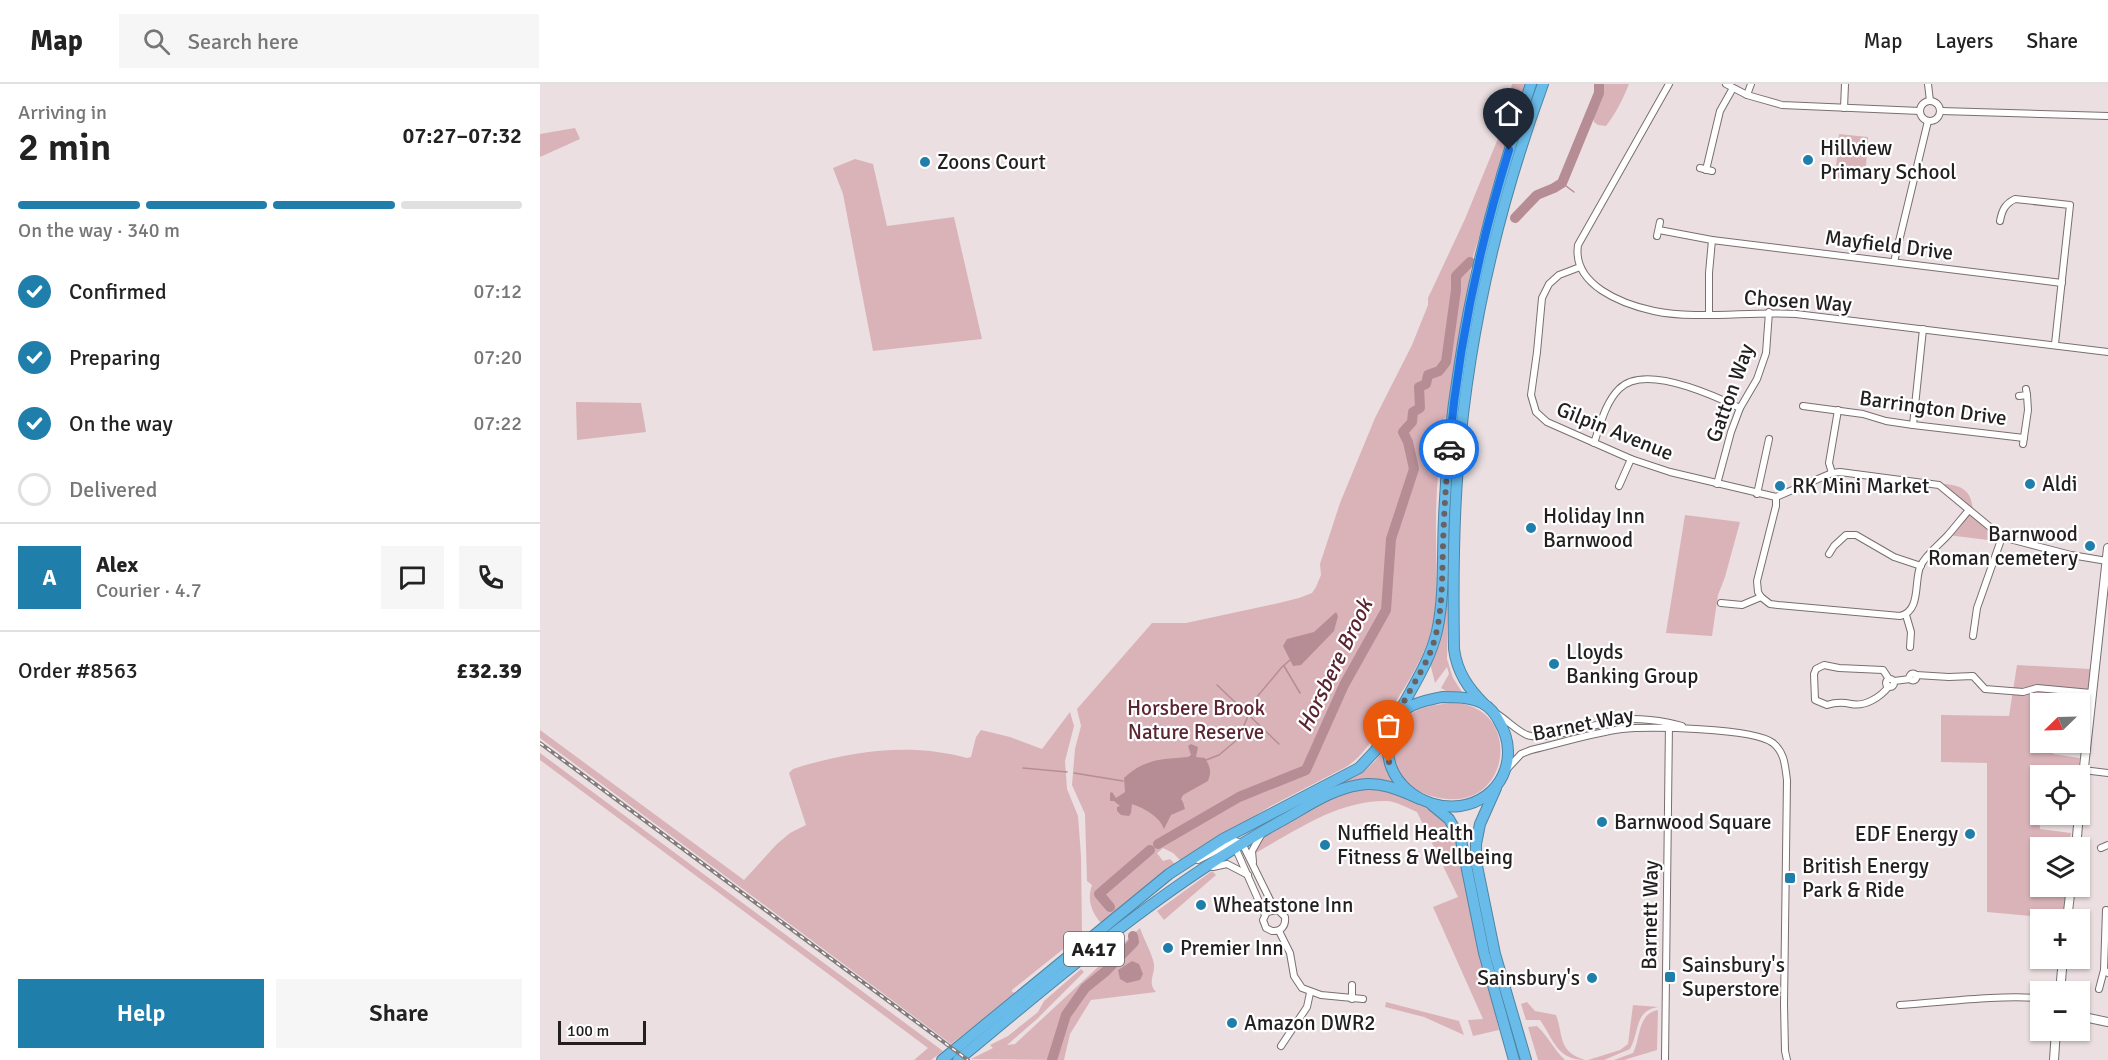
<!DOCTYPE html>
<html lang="en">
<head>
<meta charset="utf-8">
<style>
	:root { --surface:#fff; --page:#f6f6f6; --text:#222; --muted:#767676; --line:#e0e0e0; --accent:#207eab }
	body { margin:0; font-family:Signika,sans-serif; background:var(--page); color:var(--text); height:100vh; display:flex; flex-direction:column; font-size:22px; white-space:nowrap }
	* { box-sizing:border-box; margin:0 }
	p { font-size:20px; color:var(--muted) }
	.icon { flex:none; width:33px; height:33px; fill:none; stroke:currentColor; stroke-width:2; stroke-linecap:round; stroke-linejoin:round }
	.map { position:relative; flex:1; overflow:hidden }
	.sheet { display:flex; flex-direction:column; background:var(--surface); width:540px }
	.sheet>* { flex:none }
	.needle { width:39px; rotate:247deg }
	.tools { position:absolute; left:1490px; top:609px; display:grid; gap:12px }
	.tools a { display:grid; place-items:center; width:60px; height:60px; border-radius:0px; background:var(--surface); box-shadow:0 2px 4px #0004; font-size:30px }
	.scale { position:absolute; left:18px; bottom:15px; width:88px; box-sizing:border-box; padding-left:6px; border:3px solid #231f20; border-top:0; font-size:16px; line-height:21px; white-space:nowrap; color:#231f20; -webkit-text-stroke:4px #fff; paint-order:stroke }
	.pin { position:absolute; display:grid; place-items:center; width:51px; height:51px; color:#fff; margin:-62px -26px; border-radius:50% 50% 50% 0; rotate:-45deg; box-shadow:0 0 6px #0007 }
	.pin .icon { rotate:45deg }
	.courier { position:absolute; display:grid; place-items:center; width:60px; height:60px; margin:-30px; border:4px solid #1a73e8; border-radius:50%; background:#fff; color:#222; box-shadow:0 2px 8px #0007 }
	.summary em { font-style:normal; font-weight:600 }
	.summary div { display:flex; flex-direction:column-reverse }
	.summary { display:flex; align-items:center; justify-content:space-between; height:102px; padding:0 18px }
	h1 { font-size:39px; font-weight:600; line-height:45px }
	.bar { display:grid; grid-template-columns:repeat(4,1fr); gap:9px 6px; align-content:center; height:72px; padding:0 18px }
	.bar i { height:8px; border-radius:4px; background:var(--line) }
	.bar .on { background:var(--accent) }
	.bar p { grid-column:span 4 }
	.line { display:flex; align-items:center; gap:15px; padding:0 18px; border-top:2px solid var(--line) }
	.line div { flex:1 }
	.round { display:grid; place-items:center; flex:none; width:63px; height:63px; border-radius:0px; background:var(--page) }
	ol { padding:0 18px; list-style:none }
	li { display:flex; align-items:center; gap:18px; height:66px }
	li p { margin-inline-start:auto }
	li .icon { padding:6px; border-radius:50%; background:var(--accent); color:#fff; stroke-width:4 }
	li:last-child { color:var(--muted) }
	li i { width:33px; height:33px; border:3px solid var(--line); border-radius:50% }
	.action { display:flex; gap:12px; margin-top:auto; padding:12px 18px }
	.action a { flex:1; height:69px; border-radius:0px; background:var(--accent); color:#fff; font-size:24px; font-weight:600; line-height:69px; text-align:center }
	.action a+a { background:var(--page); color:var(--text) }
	header { display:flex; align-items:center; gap:36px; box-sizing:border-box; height:84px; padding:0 30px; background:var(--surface); border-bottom:2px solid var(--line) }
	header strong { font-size:28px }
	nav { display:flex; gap:33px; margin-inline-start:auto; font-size:21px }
	.search { width:420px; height:54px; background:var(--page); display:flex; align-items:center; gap:15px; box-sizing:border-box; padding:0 21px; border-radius:0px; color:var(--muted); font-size:22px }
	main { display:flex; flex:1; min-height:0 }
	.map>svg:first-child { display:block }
	.green { fill:#dab3b9 }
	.water { fill:#b68d94 }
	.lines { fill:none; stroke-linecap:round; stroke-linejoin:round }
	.stream { stroke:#b68d94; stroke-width:1.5 }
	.river { stroke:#b68d94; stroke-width:10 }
	.street-casing { stroke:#796f70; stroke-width:8 }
	.secondary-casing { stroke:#796f70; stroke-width:10 }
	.highway-casing { stroke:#5085a3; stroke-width:12 }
	.street { stroke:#fff; stroke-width:6 }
	.secondary { stroke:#fff; stroke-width:8 }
	.highway { stroke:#69bcea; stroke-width:10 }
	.rail-casing { stroke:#837c7d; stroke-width:4 }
	.rail { stroke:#fff; stroke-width:1.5; stroke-dasharray:4.5; stroke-linecap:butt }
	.done { stroke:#696264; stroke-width:6; stroke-dasharray:0 10.8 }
	.route { stroke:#1a73e8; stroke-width:8 }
	.poi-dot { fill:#207eab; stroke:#fff; stroke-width:2 }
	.labels { text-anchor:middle; stroke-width:4.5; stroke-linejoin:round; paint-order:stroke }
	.shield { fill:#fff; stroke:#656263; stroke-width:1.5 }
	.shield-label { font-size:20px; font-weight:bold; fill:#231f20 }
	.poi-label { font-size:21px; fill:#231f20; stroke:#fff; text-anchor:start }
	.street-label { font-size:21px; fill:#231f20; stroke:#fff }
	.park-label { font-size:21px; fill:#5b2532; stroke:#fff }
	.water-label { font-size:22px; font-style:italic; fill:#592330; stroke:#fff }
</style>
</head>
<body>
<header>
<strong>Map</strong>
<div class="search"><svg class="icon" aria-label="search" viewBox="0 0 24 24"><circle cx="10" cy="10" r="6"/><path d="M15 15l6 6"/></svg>Search here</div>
<nav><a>Map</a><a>Layers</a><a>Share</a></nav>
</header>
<main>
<section class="sheet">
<div class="summary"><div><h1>2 min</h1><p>Arriving in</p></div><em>07:27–07:32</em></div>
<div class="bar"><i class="on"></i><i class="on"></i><i class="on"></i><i></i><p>On the way · 340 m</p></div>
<ol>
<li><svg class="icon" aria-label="check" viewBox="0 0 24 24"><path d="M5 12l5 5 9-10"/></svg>Confirmed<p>07:12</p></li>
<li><svg class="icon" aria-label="check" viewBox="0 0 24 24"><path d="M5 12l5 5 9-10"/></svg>Preparing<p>07:20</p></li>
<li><svg class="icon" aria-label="check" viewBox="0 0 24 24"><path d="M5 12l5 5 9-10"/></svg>On the way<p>07:22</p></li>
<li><i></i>Delivered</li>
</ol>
<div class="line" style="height:108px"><b class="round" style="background:var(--accent);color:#fff">A</b><div><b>Alex</b><p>Courier · 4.7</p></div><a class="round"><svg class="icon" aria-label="chat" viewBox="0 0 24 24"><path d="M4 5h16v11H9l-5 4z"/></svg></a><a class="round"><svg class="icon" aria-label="phone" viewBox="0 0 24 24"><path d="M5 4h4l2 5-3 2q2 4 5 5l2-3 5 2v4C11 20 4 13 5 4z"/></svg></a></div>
<div class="line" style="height:78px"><div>Order #8563</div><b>£32.39</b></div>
<div class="action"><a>Help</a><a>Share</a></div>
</section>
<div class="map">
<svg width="1568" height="976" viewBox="0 0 1568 976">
	<rect width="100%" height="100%" fill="#ebdfe1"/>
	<g class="green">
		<path d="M972,0H986L932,176L911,330L902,336C900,369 896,402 896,436C895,474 901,516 889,554C880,581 863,606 848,630C837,649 825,671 806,683L731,722L641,777L633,769L623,764L617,769L623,777L630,775L635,780L562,839L560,838C551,827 547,815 552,801L547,797L545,730L532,701L535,665L541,642L537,625L612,539H646L739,519L759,514L772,509L776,503L781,491L780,480L800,419L835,334L872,261L888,221V214L925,135L959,52Z"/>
		<polygon points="996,0 999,0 967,98 912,395 909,448 907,575 913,594 924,611 911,610 901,604 909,590 907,583 895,599 890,579 918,317 962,105"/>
		<path d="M1064,0H1089C1083,15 1076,29 1066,42L1058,41L1054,38L1053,32Z"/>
		<polygon points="35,44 40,55 0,73 0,50"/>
		<polygon points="1299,50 1328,53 1325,96 1295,94"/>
		<polygon points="315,75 333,80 347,142 414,133 442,255 333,267 303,110 293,84"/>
		<polygon points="36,318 101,319 106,348 37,356"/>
		<path d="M1406,400C1425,402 1432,409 1433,428L1462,453L1448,456L1407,451L1430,425L1399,401Z"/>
		<polygon points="1145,431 1200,438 1185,493 1178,511 1172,552 1126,549"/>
		<polygon points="1477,581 1550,585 1545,638 1539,637 1539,620 1500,620 1500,658 1514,659 1513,670 1540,674 1537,691 1500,692 1500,704 1493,704 1492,726 1499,728 1500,745 1531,749 1529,763 1500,764 1500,802 1526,803 1523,835 1447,828 1447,679 1401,678 1401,631 1469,632"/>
		<path d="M911,619C982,619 973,722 907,715C878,713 853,694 853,664C853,652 858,640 868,632C880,622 896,621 911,619Z"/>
		<path d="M530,628L534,642L525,677L527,705L538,732L541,772L542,850L472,906V908L477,909L411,960L0,654V646L204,796L237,760L250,749L266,741L249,689L253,685C309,667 370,658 427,674L431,673L436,653L441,646L470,653L502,665Z"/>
		<path d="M843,666L847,687L855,700L780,708C804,698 829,690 843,666Z"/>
		<polygon points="0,669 403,967 391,976 374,976 388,964 0,676"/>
		<path d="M840,703C859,710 893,723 906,738C910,743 913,749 916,754L959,946L933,952L928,936L943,935L893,823L918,813L877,728C868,724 857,718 847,717C798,716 755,747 714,770L720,756L759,731L807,707Z"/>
		<polygon points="672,787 676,791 624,836 617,827"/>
		<path d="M600,844C604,856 612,869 614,880C615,891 607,899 616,908L551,916L530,950L524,976L431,975L453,964L450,961L468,952L498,928L504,917L541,885L544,888L497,935L467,961L475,960Z"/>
		<polygon points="846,918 919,937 924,951 884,933 845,923"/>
		<path d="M987,918L995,927L1016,931C1024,952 1017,967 1045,976C1017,976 1014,956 1000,936H986L981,920Z"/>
		<path d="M1093,921L1118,923C1094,927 1100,947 1090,965L1064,976H1048L1080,966L1088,960Z"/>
		<path d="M1118,926L1117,966L1084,976H1074L1093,969C1101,954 1097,930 1118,926Z"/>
		<path d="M997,942C1008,952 1014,966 1025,976H998L988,943Z"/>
	</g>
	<g class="water">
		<polygon points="796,528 798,532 794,547 761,581 753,582 743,562 747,555 774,548"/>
		<path d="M651,660L658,663L656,673L665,674C670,683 672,687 668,697L643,711L641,715L643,718L645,725L631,731L624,745C620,733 606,725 592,720L591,729L589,732L581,731L577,727V723L580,722L574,717H570V709L572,708L576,714L585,708L584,694C604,675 622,675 648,673L651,671L648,662Z"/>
		<polygon points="592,877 599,880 603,890 600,896 587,899 580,895 578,886"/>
	</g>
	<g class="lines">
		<g class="stream">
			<polyline points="1022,99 1034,108"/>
			<polyline points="744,582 760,609"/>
			<polyline points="677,601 739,660"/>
			<polyline points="666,676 679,671 698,655 716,614 742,583 750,576"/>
			<polyline points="483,684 527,688"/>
			<polyline points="534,689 583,697"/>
		</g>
		<g class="river">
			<polyline points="975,134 997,111 1014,104 1022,99 1059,9 1059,0"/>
			<polyline points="618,760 699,713 766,686 804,601 846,526 851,455 874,385 868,358 863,348 872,338 873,328 880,324 879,303 886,300 888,291 899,287 906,278 916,206 916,192 930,178"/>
			<polyline points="570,823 559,810 610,766"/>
			<polyline points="512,976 526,931 545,904 566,887 594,858 593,852"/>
		</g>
		<g class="street-casing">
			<g id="street">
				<path d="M1129,0L1038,161C1032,201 1082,220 1114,227C1156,236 1211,227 1256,230L1568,268"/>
				<polyline points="1186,0 1207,11 1242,21 1380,27"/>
				<polyline points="1388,0 1390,17"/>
				<polyline points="1207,11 1211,0"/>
				<circle cx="1390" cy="27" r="10"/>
				<polyline points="1304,24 1305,0"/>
				<polyline points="1401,27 1568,32"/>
				<polyline points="1160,84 1172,87"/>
				<polyline points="1166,86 1180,27 1193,4"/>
				<path d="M1460,137C1462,126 1465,120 1475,115L1530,121L1515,260"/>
				<polyline points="1119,146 1172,156 1522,199"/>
				<polyline points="1117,152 1120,138"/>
				<polyline points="1354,178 1388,37"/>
				<polyline points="1040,183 1019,191 1009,200 1002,214 997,268 991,311 996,328 1007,338 1091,375 1130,388 1236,413 1292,389 1300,388 1399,401 1462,453 1531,471 1567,477"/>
				<polyline points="1169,230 1169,189 1172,156"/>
				<polyline points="1479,312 1487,311 1486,305"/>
				<polyline points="1263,322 1323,330 1346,337 1373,341 1484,354"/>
				<polyline points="1373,341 1383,245"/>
				<path d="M1054,359C1060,342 1065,319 1079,305C1104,279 1173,311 1200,324"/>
				<polyline points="1483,360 1488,326 1487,311"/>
				<polyline points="1292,389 1289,379 1298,326"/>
				<polyline points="1177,400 1191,348 1200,324 1217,295 1226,269 1229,228"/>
				<polyline points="1079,402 1091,375"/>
				<polyline points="1217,410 1229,355"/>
				<polyline points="1289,470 1294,462 1306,451 1316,451 1354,473 1381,482"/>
				<polyline points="1221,513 1218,508 1217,497 1236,422 1236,413"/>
				<path d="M1181,519L1202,521L1221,513L1230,520L1238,521L1360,532C1381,527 1374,499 1380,483C1385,471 1399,461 1408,451C1415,443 1422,434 1429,426"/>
				<polyline points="1366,531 1371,548 1370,563"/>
				<polyline points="1433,552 1437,524 1462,453"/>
				<circle cx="1373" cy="593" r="3.5"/>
				<polyline points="1376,591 1409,593 1433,592 1445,605 1483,608 1497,604 1551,609"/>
				<path d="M1349,595L1343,586L1299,584L1284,581L1276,585L1274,590L1275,616L1287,621C1296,618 1302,618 1311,620C1325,623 1341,613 1349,602"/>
				<circle cx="1350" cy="599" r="4"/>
				<polyline points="1354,597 1370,595"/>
				<path d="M957,630C967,636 977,647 987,651C1004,658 1058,639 1078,636C1095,633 1125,637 1142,642"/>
				<path d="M967,685L981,670L991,666C1021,659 1052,649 1082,645C1108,642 1214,644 1233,659C1245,669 1245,682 1247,696L1244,920L1245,967L1247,976"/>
				<polyline points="1543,686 1568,689"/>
				<polyline points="695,763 725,831"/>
				<polyline points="1561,764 1568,761"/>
				<path d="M658,776L695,757L702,759L732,820L745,833C746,842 741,848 732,847L726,844L723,836L727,828L738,826"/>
				<polyline points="713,778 712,767 721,751"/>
				<polyline points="673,783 687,780 708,791"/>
				<polyline points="1566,826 1564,886 1568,889"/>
				<polyline points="739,847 750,869 754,892 762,904 781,911 823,915"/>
				<polyline points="812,901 812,915"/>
				<polyline points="1559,905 1564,886"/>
				<path d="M1360,921C1407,918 1453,911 1500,914"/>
				<polyline points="741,962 767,923 770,909"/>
				<polyline points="1125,976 1129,639"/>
			</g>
		</g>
		<g class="secondary-casing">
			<g id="secondary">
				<polyline points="1539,729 1568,464"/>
				<polyline points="1536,764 1539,730"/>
				<polyline points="1527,836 1531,802"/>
				<polyline points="1520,908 1523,874"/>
				<polyline points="1539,932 1568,938"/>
				<polyline points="1514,976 1516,946"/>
			</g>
		</g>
		<g class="highway-casing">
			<g id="highway">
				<path d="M902,613C916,613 930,613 942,619C950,623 956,631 960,639C980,674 961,716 920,722C882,727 841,696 849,655C851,643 857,632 868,624C878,617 890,616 902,613Z"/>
				<path d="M944,620C928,604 917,588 914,565C913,504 913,443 918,382C928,252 958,123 1003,0"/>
				<path d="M855,637C869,607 889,581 897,547C905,511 902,471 904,434C906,384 911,335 919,285C933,188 959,93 991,0"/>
				<polyline points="956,704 940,740 936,760 936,777 955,870 986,976"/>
				<polyline points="892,721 909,735 921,756 944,869 974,976"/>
				<polyline points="402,976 629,790 683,755 819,684 835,667 853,640"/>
				<path d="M418,976C522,890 623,802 741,737C765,724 791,705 819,701C841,697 860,706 880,715"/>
			</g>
		</g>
		<use href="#street" class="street"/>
		<use href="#secondary" class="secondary"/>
		<use href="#highway" class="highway"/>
		<g class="rail-casing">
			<polyline id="rail" points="0,659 428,976"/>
		</g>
		<use href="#rail" class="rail"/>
	</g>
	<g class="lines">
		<path class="done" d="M849,678C841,638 881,598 893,561C903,529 902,494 903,461C904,429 906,397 909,365"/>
		<path class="route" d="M909,365C918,264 939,163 969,66"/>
	</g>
	<g class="poi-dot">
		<circle cx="1268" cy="76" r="6"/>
		<circle cx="385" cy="78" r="6"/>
		<circle cx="1490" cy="400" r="6"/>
		<circle cx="1240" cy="402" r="6"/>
		<circle cx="991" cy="444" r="6"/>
		<circle cx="1550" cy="462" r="6"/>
		<circle cx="1014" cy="580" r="6"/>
		<circle cx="1062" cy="738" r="6"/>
		<circle cx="1430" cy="750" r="6"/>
		<circle cx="785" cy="761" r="6"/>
		<rect x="1244" y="788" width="12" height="12" rx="3"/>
		<circle cx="661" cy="821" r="6"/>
		<circle cx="628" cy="864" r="6"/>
		<rect x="1124" y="887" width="12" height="12" rx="3"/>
		<circle cx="1052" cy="894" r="6"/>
		<circle cx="692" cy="939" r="6"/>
	</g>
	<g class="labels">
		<rect class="shield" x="524" y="848" width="60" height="34" rx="4.5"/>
		<g class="shield-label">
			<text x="554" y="872">A417</text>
		</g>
		<g class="poi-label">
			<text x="1280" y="71">Hillview<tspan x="1280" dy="24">Primary School</tspan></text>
			<text x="397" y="85">Zoons Court</text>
			<text x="1502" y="407">Aldi</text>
			<text x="1252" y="409">RK Mini Market</text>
			<text x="1003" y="439">Holiday Inn<tspan x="1003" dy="24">Barnwood</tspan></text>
			<text x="1538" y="457" text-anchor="end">Barnwood<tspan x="1538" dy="24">Roman cemetery</tspan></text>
			<text x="1026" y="575">Lloyds<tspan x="1026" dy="24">Banking Group</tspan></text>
			<text x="1074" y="745">Barnwood Square</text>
			<text x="797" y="756">Nuffield Health<tspan x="797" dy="24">Fitness &amp; Wellbeing</tspan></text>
			<text x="1418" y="757" text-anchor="end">EDF Energy</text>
			<text x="1262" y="789">British Energy<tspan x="1262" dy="24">Park &amp; Ride</tspan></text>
			<text x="673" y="828">Wheatstone Inn</text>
			<text x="640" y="871">Premier Inn</text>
			<text x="1142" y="888">Sainsbury's<tspan x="1142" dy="24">Superstore</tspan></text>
			<text x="1040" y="901" text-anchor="end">Sainsbury's</text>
			<text x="704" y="946">Amazon DWR2</text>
		</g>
		<g class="street-label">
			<text transform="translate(1349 161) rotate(7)" y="7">Mayfield Drive</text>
			<text transform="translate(1258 217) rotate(4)" y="7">Chosen Way</text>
			<text transform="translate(1190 309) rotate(-70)" y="7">Gatton Way</text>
			<text transform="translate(1393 324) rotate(8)" y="7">Barrington Drive</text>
			<text transform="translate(1075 347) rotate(22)" y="7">Gilpin Avenue</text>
			<text transform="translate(1043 640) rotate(-11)" y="7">Barnet Way</text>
			<text transform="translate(1110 831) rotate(-89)" y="7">Barnett Way</text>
		</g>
		<g class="park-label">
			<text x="656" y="631">Horsbere Brook<tspan x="656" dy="24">Nature Reserve</tspan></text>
		</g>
		<g class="water-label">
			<text transform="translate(794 581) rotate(-64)" y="8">Horsbere Brook</text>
		</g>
	</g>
</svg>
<div class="tools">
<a><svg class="needle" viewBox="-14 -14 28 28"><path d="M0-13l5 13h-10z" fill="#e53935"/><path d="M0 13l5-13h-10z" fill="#767676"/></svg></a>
<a><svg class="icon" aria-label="locate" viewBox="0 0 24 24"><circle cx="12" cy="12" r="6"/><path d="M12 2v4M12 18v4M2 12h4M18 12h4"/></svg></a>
<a><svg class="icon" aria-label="layers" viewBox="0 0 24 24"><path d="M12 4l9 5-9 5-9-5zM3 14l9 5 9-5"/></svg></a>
<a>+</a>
<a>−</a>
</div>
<div class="scale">100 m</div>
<div class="pin" style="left:849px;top:678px;background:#ea580c"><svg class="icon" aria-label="bag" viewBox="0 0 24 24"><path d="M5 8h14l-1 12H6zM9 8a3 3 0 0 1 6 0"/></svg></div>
<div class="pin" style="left:969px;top:66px;background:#1f2937"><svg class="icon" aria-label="home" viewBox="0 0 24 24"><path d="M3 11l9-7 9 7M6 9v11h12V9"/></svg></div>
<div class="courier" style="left:909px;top:365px"><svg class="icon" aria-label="car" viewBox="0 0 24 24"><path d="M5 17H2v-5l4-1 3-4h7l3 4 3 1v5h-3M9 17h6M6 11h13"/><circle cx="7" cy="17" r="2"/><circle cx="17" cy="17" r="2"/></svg></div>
</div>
</main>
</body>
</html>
